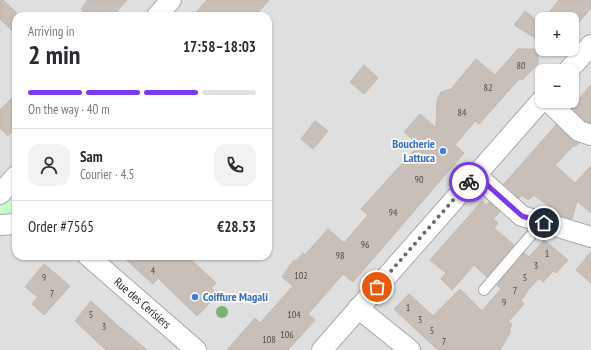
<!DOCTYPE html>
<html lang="en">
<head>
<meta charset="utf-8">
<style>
	:root { --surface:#fff; --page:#f2f2f3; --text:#2b2b33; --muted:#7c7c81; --line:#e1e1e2; --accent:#7c3aed }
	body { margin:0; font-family:"PT Sans Narrow",sans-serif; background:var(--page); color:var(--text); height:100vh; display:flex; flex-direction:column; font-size:15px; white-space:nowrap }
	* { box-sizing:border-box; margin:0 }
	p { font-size:13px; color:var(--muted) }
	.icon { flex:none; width:22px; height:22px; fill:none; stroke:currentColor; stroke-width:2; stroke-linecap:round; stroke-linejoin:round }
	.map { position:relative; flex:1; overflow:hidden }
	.panel { position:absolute; left:12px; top:12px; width:260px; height:248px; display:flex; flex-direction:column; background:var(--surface); border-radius:12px; box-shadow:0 1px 3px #0004 }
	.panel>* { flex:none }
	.tools { position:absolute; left:535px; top:12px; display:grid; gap:8px }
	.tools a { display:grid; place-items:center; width:44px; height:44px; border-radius:8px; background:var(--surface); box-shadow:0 1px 3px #0004; font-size:20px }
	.pin { position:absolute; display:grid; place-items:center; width:34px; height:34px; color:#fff; margin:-17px; border:2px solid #fff; border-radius:50%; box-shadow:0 1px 4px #0007 }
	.courier { position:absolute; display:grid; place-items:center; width:40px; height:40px; margin:-20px; border:3px solid #7c3aed; border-radius:50%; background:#fff; color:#222; box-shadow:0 1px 5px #0007 }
	.overview em { font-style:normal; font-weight:700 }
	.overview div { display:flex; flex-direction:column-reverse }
	.overview { display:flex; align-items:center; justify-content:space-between; height:68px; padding:0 16px }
	h1 { font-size:26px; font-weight:700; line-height:30px }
	.bar { display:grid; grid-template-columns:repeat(4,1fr); gap:6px 4px; align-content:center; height:48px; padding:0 16px }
	.bar i { height:5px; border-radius:3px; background:var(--line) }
	.bar .current { background:var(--accent) }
	.bar p { grid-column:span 4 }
	.line { display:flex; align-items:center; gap:10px; padding:0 16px; border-top:1px solid var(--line) }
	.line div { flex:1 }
	.round { display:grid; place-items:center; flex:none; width:42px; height:42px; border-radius:12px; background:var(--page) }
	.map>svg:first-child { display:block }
	.residential { fill:#e0dfdf; fill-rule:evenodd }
	.park { fill:#c8facc }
	.building { fill:#c7bfb8; stroke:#c4b6ab }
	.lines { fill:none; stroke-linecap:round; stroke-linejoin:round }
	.lane-casing { stroke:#a9a9a9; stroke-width:12 }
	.street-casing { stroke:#a9a9a9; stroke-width:22 }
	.lane { stroke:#fff; stroke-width:10 }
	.street { stroke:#fff; stroke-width:20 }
	.tree { fill:#74b475 }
	.done { stroke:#6b6a68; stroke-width:4; stroke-dasharray:0 7.2 }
	.route { stroke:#7c3aed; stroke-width:5 }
	.shop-dot { fill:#3f7fe0; stroke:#fff; stroke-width:1.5 }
	.labels { text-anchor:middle; stroke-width:3.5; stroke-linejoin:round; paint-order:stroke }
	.number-label { font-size:10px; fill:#4b4948 }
	.shop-label { font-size:12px; font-weight:bold; fill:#366cbe; stroke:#fff; text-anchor:end }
	.street-label { font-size:12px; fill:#222; stroke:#fff }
</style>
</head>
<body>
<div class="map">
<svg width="591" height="350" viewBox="0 0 591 350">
	<rect width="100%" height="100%" fill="#f2efe9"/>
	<path class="residential" d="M0,0H591V350H0ZM16,16H268V256H16ZM542,19H572V49H542ZM542,71H572V101H542Z"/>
	<polygon class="park" points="16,184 16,216 0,217 0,202"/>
	<g class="building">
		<polygon points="0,0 3,0 16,12 16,34 0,19"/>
		<polygon points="88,0 127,0 113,16 88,16 81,9"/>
		<polygon points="207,0 269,0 255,16 193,16"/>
		<polygon points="559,0 591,0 591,8 572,30 572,19 544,19"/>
		<polygon points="525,11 542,25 542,42 514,25"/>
		<polygon points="518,49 538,49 538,64 522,80 520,78 479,124 475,121 455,145 464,153 353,282 343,274 308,314 315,320 288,350 227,350 255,318 260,323 293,286 282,277 293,261 297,260 303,253 305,255 328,229 344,243 368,215 361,209 419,145 404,132 420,114 436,128 437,101 441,92 451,89 476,59 495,75"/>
		<polygon points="364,65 378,78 364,94 350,82"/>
		<polygon points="591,85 591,123 585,121 571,108"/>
		<polygon points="16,94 16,127 8,136 0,128 0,110"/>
		<polygon points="315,121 328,131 313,149 301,139"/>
		<polygon points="556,125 571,139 579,143 576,146 573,146 555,165 575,183 591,166 591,213 577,201 572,219 550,212 552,209 534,195 528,200 522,195 519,198 504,184"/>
		<polygon points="482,201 486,205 489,202 500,212 493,219 498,223 494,228 514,245 487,277 474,265 452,290 441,279 446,273 430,260"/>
		<polygon points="544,240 568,260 556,273 553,271 543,282 539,278 528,290 521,301 524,304 508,322 512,324 509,330 511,331 500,350 438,350 394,309 409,294 433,316 460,289 482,311 501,289 497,285 524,253 529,257"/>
		<polygon points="591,252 591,283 576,270"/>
		<polygon points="122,256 187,256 216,283 211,288 218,294 197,316 158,278 153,284"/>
		<polygon points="44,264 70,286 44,315 32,304 38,297 25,287"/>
		<polygon points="91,301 116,324 147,350 106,350 75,321"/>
	</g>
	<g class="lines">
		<g class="lane-casing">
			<polyline id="lane" points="484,290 538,227 541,222"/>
		</g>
		<g class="street-casing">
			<g id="street">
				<polyline points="157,16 171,0"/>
				<polyline points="568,71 591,45"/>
				<polyline points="548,101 579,131 591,135"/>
				<polyline points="476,175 522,216 591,237"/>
				<polyline points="0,194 16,176"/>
				<polyline points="0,225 16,224"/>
				<path id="s1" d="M88,256L196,350"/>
				<polyline points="358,308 410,350"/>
				<polyline points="322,350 542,100"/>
			</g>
		</g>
		<use href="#lane" class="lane"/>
		<use href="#street" class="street"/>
	</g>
	<circle class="tree" cx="222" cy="312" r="6"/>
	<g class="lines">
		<polyline class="done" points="377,287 469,182"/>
		<polyline class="route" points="469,182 476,175 522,216 544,223"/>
	</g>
	<g class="shop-dot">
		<circle cx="443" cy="151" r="4"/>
		<circle cx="195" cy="297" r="4"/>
	</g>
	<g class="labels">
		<g class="number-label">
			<text x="521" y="69">80</text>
			<text x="488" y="91">82</text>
			<text x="462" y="116">84</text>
			<text x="419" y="183">90</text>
			<text x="393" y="216">94</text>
			<text x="365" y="248">96</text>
			<text x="547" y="257">1</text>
			<text x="340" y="259">98</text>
			<text x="536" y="269">3</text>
			<text x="153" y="274">4</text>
			<text x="301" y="279">102</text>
			<text x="44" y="281">9</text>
			<text x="525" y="281">5</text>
			<text x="515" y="294">7</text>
			<text x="52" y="297">7</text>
			<text x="504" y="306">9</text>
			<text x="408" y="311">1</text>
			<text x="91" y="318">5</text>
			<text x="294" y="318">104</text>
			<text x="420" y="323">3</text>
			<text x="104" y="330">3</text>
			<text x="432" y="334">5</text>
			<text x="287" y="338">106</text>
			<text x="269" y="343">108</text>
			<text x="444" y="345">7</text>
		</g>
		<g class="shop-label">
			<text x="435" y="148">Boucherie<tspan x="435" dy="14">Lattuca</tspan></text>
			<text x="203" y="301" text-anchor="start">Coiffure Magali</text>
		</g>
		<g class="street-label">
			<text dy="4" stroke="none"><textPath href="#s1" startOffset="72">Rue des Cerisiers</textPath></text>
		</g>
	</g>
</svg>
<div class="tools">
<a>+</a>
<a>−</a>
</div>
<div class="pin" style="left:377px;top:287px;background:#ea580c"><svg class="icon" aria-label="bag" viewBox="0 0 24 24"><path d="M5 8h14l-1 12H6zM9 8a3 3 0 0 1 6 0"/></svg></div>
<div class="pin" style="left:544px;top:223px;background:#1f2937"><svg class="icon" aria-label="home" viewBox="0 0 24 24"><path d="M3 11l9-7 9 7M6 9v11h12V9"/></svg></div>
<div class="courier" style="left:469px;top:182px"><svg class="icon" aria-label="bike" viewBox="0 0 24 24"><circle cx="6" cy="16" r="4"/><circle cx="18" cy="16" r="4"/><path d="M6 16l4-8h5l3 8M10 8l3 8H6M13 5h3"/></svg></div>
<section class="panel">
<div class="overview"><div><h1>2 min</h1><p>Arriving in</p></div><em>17:58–18:03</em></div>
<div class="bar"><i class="current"></i><i class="current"></i><i class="current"></i><i></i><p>On the way · 40 m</p></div>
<div class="line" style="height:72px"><a class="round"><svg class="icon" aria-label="person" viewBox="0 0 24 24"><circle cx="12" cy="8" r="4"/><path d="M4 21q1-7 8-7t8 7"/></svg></a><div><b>Sam</b><p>Courier · 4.5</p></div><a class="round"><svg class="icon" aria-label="phone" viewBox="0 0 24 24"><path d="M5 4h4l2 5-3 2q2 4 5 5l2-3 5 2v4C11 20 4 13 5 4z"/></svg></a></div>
<div class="line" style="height:52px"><div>Order #7565</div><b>€28.53</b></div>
</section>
</div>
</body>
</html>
